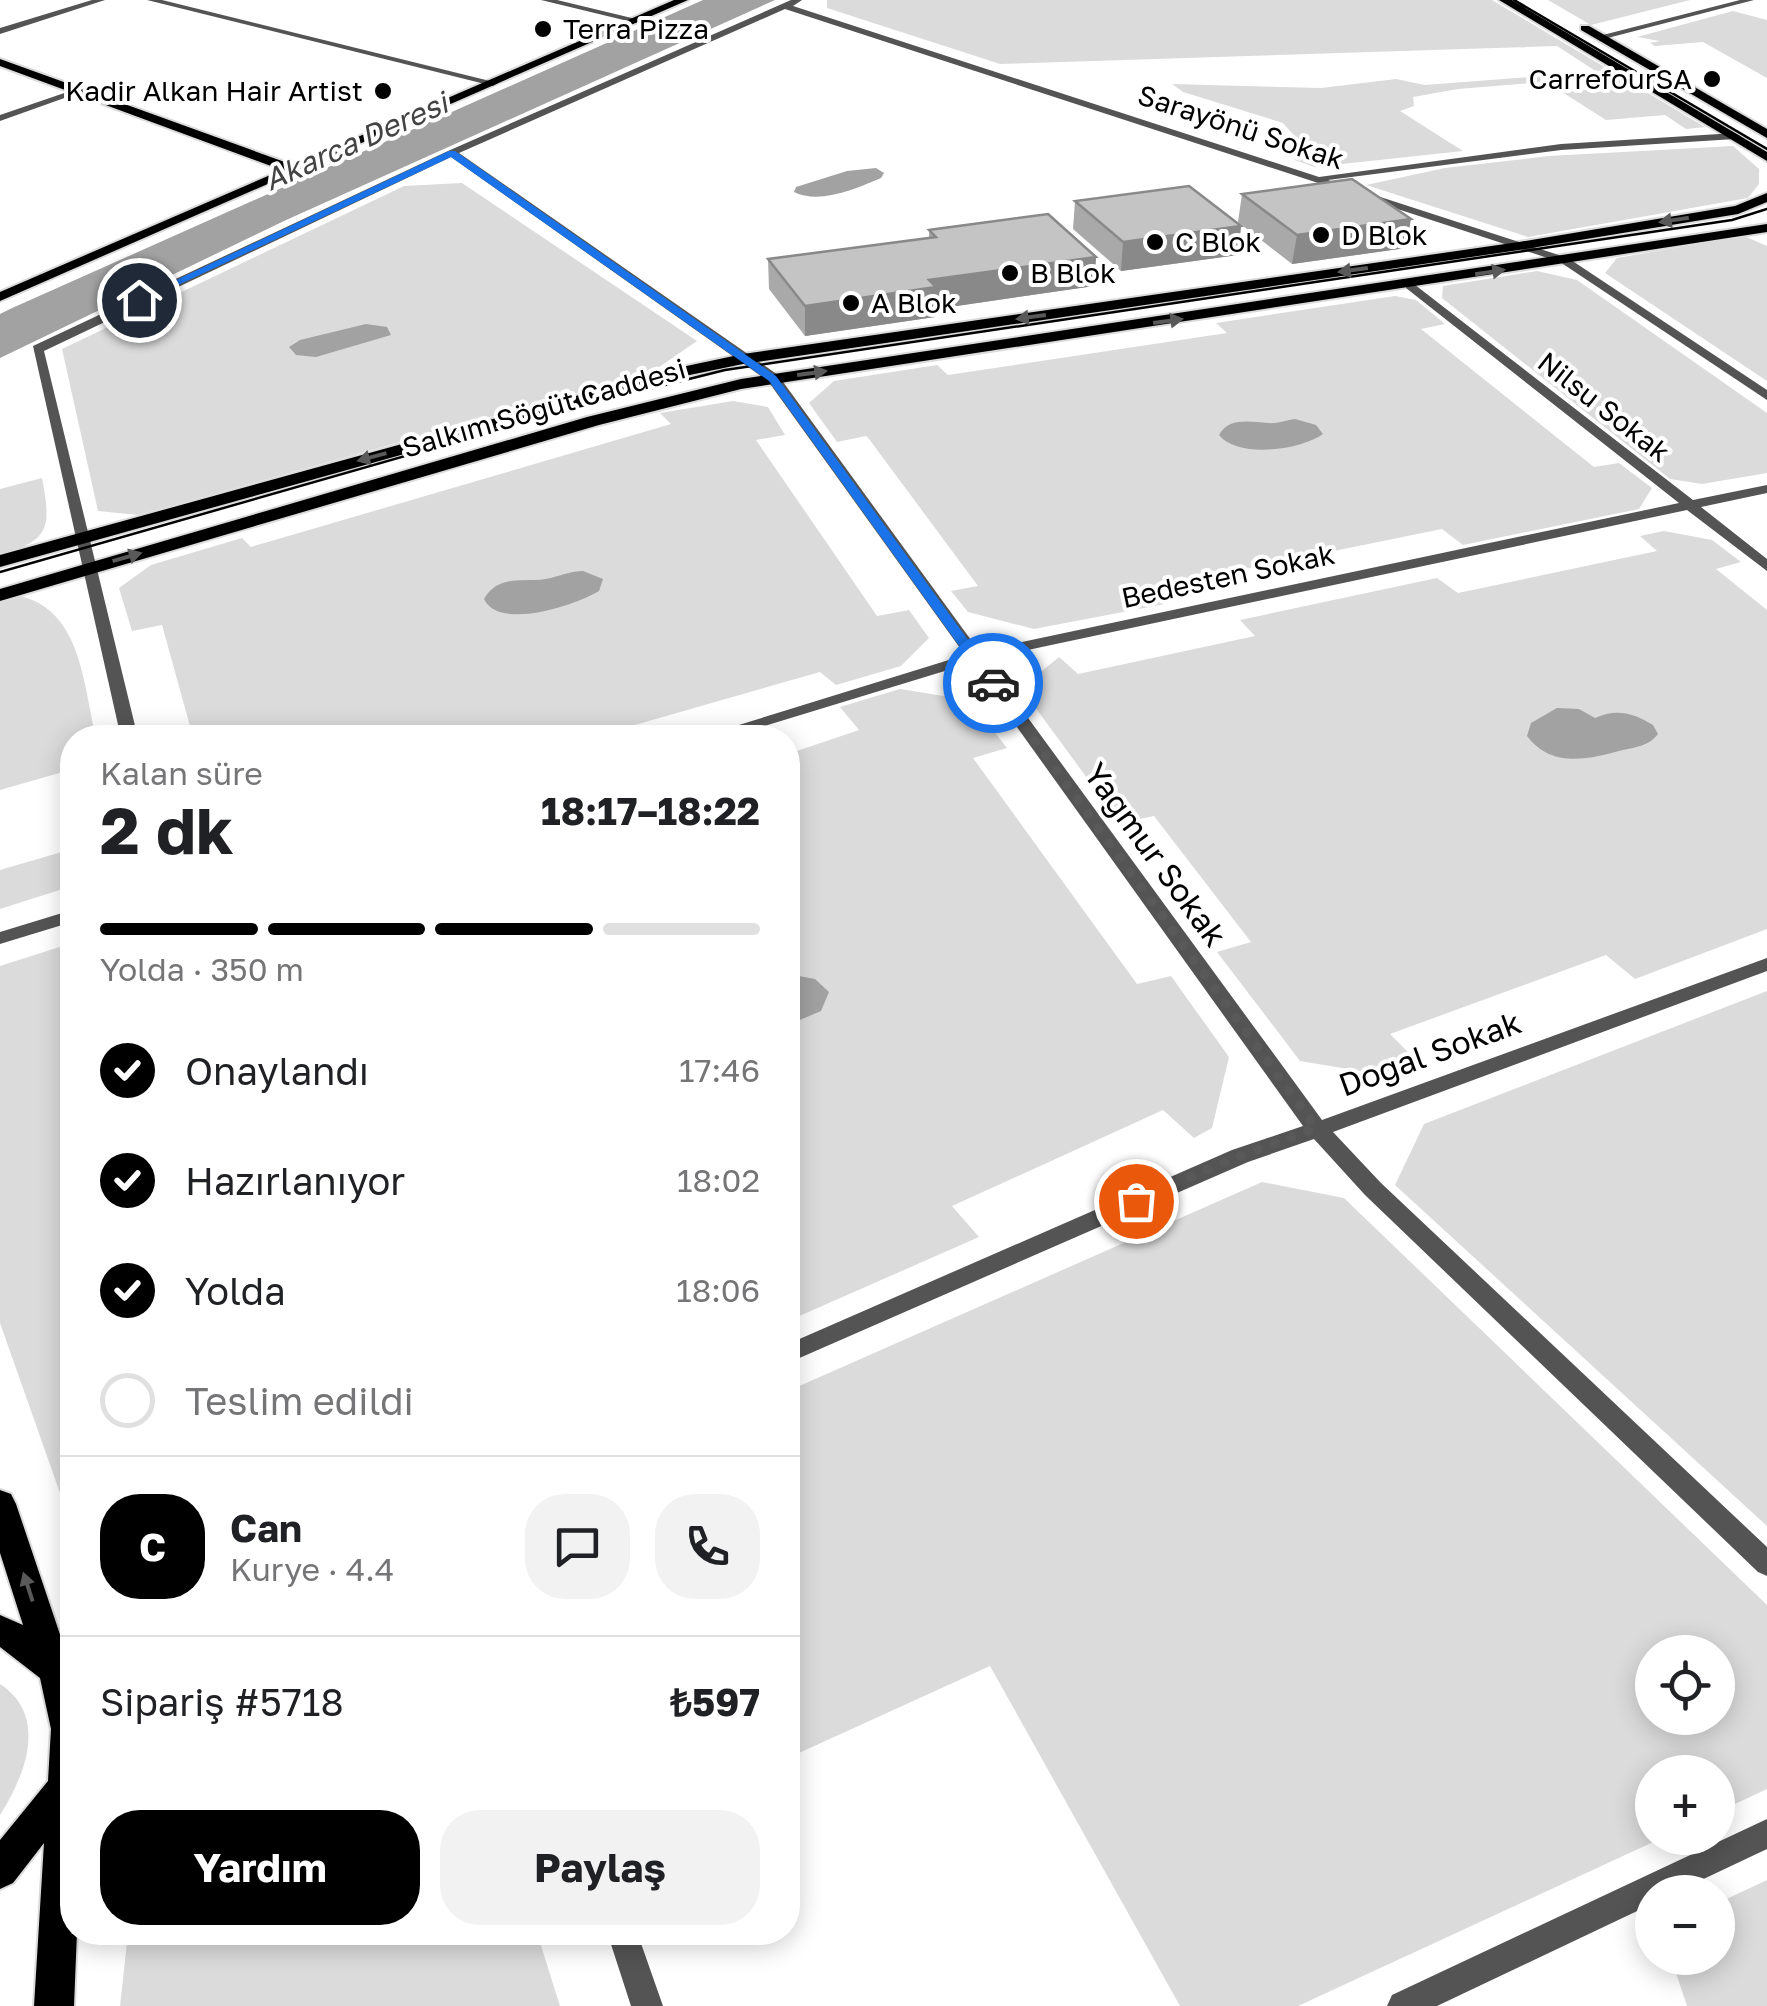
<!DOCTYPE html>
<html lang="tr">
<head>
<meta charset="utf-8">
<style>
	:root { --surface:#fff; --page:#f2f2f2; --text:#202124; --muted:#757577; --line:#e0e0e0; --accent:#000 }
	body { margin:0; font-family:"Golos Text",sans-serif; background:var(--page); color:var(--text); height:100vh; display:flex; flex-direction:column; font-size:38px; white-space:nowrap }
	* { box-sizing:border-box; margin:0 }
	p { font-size:32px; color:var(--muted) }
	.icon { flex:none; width:55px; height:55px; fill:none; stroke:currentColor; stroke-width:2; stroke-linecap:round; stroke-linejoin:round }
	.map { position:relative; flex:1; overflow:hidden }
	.drawer { position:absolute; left:60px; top:725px; width:740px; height:1220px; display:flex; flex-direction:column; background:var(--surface); border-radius:40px; box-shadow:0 5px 25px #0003 }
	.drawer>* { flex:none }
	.tools { position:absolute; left:1635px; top:1635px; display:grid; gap:20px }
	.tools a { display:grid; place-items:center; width:100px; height:100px; border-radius:50%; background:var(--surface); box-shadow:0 5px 25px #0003; font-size:50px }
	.pin { position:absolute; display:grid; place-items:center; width:85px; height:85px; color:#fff; margin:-42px; border:5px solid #fff; border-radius:50%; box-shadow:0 2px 10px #0007 }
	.courier { position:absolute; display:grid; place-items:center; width:100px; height:100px; margin:-50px; border:8px solid #1a73e8; border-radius:50%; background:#fff; color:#222; box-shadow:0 2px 12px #0007 }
	.summary em { font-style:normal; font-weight:700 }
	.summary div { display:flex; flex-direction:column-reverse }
	.summary { display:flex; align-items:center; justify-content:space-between; height:170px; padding:0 40px }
	h1 { font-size:65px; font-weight:700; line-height:75px }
	.bar { display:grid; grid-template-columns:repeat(4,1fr); gap:15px 10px; align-content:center; height:120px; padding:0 40px }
	.bar i { height:12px; border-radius:8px; background:var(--line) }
	.bar .on { background:var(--accent) }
	.bar p { grid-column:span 4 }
	.line { display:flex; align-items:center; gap:25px; padding:0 40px; border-top:2px solid var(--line) }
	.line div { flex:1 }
	.round { display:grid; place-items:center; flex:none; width:105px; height:105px; border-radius:40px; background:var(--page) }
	ol { padding:0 40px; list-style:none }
	li { display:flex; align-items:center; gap:30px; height:110px }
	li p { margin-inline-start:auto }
	li .icon { padding:10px; border-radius:50%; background:var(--accent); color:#fff; stroke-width:4 }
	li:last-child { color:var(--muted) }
	li i { width:55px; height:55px; border:5px solid var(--line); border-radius:50% }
	.button { display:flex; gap:20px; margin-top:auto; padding:20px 40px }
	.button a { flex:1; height:115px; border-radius:40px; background:var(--accent); color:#fff; font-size:40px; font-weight:700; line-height:115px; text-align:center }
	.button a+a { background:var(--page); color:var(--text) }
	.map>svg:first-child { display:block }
	.green { fill:#dbdbdb; fill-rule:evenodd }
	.water { fill:#a2a2a2 }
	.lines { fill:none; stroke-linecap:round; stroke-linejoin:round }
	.primary-casing { stroke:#dbdbdb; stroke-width:4 }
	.street { fill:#545454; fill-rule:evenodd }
	.primary { fill:#000; fill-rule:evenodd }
	.tram { stroke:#000; stroke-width:2.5 }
	.wall { fill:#a9a9a9 }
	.shaded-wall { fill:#898989 }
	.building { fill:#c4c4c4; stroke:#898989; stroke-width:2.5 }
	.oneway { fill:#595959 }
	.route { fill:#1a73e8 }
	.done { stroke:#595959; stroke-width:10; stroke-dasharray:0 18 }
	.poi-dot { fill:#000; stroke:#fff; stroke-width:4 }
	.labels { text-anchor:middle; stroke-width:8; stroke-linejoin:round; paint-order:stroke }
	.far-poi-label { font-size:28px; fill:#000; stroke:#fff; text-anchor:start }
	.far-street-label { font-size:28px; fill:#000; stroke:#fff }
	.far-water-label { font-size:30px; font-style:italic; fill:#434343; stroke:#fff }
	.street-label { font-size:32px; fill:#000; stroke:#fff }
</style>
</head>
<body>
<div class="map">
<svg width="1767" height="2006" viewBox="0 0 1767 2006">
	<rect width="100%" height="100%" fill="#fff"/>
	<g class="green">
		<polygon points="827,0 1492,0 1705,127 1686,129 1665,115 1606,120 1562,92 1619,87 1604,77 1458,89 1413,97 1414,106 1400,111 1463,151 1314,167 1295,160 1290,152 1300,142 1283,123 1183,92 1172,84 1321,88 1396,79 1425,85 1597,72 1557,46 1000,64 827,8"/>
		<polygon points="1548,0 1690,0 1591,25"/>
		<polygon points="1733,11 1767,20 1767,78 1703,42 1655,46 1650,43 1660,41 1637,37"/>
		<polygon points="1733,146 1759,169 1759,184 1748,198 1528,237 1366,185 1445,168 1549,156"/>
		<polygon points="462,183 697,341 652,372 138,515 98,511 62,349 404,186"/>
		<polygon points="1744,236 1767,246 1767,381 1605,273 1617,258"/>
		<polygon points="1537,271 1577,280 1767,413 1767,473 1702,484 1670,479 1442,298 1443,286"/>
		<polygon points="1395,296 1416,300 1445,324 1421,329 1594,467 1619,463 1652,488 1639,509 1463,545 1442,529 1152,588 1165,604 1034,629 968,612 951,591 978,586 869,439 866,436 837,442 809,403 834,381 937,365 948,375 1227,333 1216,323"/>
		<polygon points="733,401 768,407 785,435 756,440 877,616 909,610 929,638 901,666 836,685 820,672 593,737 193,737 162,625 132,631 119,588 151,565 242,538 251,547 671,424 660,413"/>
		<path d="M42,478C51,527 51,540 0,555V489Z"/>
		<polygon points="1664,531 1712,540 1741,562 1716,569 1767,610 1767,929 1635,979 1606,955 1390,1034 1418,1062 1378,1074 1300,1061 1217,952 1251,942 1154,816 1120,823 1021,688 1059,657 1078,674 1255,636 1240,620 1437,578 1458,593 1657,551 1640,536"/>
		<path d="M21,596C82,612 83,685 96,737L72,738V792L63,772L0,790V602Z"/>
		<polygon points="900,689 969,700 1007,748 973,758 1137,984 1171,976 1229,1057 1212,1128 1194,1138 1163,1110 952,1206 979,1237 788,1321 788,754 859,730 840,707"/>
		<polygon points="72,849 72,886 0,909 0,870"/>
		<polygon points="72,943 72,1527 0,1323 0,966"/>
		<polygon points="1767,991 1767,1526 1395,1185 1424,1124"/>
		<path d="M1262,1182L1344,1198L1767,1605V1789L1718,1812V1772H1652V1838H1662L1298,2006H1180L990,1666L788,1758V1391ZM1652,1652H1718V1718H1652Z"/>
		<path d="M0,1684C49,1716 25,1776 0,1815Z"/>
		<polygon points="1767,1880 1767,2006 1687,2006 1671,1958 1718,1958 1718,1903"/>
		<polygon points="128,1933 537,1933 560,2006 120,2006"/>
	</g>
	<g class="water">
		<polygon points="703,0 775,0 284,221 0,358 0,314 10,309"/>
		<path d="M876,168L884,173L881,178C857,188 820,205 794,192L796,187L847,171Z"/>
		<polygon points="366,324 387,327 391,335 316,357 296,355 289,347 300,340"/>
		<path d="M1295,419L1316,425L1323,434C1301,450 1238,459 1219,435C1229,417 1250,422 1268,423C1277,424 1286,420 1295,419Z"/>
		<path d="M583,571L603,579L599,591C576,605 499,631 484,599C499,572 527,584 551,578C562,575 571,571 583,571Z"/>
		<path d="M1557,708L1579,709L1595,718C1616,708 1634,713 1653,725L1658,734C1649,746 1636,747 1623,750C1589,759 1552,769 1527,736L1531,723Z"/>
		<polygon points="788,974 815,979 829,992 821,1011 788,1025"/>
	</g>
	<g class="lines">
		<g class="primary-casing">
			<g id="primary">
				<polygon points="674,0 688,0 0,301 0,292 282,170 0,66 0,59 293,165"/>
				<polygon points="1499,0 1512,0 1767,152 1767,161"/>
				<polygon points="1581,26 1589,26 1767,129 1767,138 1581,30"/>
				<polygon points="1767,193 1767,202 1738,214 1519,250 743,364 680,377 0,567 0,555 677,368 743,354 1519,242 1735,206"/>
				<polygon points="1767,224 1767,232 741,389 599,425 0,601 0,589 587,417 741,379"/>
				<polygon points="0,1490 11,1494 16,1504 72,1670 72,1932 77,1932 74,2006 34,2006 44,1843 13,1883 0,1889 0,1840 48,1781 51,1729 40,1678 0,1647 0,1615 23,1625 0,1553"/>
			</g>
		</g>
		<g class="street">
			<polygon points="92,0 105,0 0,34 0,28"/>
			<polygon points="147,0 162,0 498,83 493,86"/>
			<polygon points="541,0 557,0 640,20 636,23"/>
			<polygon points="791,0 802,0 793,6 1319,177 1561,144 1735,133 1740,136 1735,139 1561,150 1328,180 1568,258 1767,390 1767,400 1560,262 785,9 459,153 778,375 979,651 1679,503 1406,288 1406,282 1410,281 1693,500 1767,485 1767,493 1701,507 1767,559 1767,571 1687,510 985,659 1322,1120 1767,958 1767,971 1333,1132 1381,1183 1767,1547 1767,1576 1758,1572 1365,1195 1314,1139 1248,1162 788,1363 788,1344 1232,1150 1303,1126 971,663 725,738 697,738 965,655 768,381 451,157 44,351 138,738 121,738 33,346 448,151"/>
			<polygon points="1740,0 1754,0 1600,40 1595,37"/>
			<polygon points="76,89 84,91 0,121 0,115"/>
			<polygon points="72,910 72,922 0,944 0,932"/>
			<polygon points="1767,1819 1767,1849 1676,1892 1652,1892 1652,1904 1437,2006 1387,2006 1392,1995"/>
			<polygon points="607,1932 637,1932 663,2006 631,2006"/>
		</g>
		<use href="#primary" class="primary"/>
		<g class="tram">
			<polyline points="1514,0 1767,149"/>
			<polyline points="0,572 573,408 725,370 1732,220 1767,209"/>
		</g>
	</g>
	<g class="wall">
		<polygon points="1242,194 1406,248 1292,264 1238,222"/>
		<polygon points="1075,201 1241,226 1238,255 1121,271 1073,229"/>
		<polygon points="929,230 1096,257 1094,286 936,309 935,317 805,336 769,289 768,259 929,238"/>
	</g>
	<g class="shaded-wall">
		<polygon points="1411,219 1406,248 1292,264 1297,235"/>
		<polygon points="1241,226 1238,255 1121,271 1123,242"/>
		<polygon points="1096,257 1094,286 936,309 935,317 805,336 805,306 929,280"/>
	</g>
	<g class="building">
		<polygon points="1352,179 1411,219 1297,235 1242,194"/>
		<polygon points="1189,186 1241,226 1123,242 1075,201"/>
		<polygon points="1048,214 1096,257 929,280 936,287 805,306 768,259 936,237 929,230"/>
	</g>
	<defs><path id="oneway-solid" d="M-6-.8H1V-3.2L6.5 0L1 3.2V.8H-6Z" transform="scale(2.5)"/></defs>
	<g class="oneway">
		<use href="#oneway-solid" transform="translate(1674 220) rotate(171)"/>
		<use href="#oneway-solid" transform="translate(1353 270) rotate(172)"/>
		<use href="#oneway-solid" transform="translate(1490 272) rotate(-9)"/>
		<use href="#oneway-solid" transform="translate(1031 317) rotate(172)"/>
		<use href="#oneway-solid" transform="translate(1168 321) rotate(-8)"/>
		<use href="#oneway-solid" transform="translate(812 373) rotate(-8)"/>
		<use href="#oneway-solid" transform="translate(372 457) rotate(165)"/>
		<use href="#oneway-solid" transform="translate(127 557) rotate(-16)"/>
		<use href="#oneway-solid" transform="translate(28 1587) rotate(-108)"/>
	</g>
	<polygon class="route" points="449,151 455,151 776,376 998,681 998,686 988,686 769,381 451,157 142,302 134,300"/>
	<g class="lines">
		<polyline class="done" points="993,683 1316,1128 1240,1156 1136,1201"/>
	</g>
	<g class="poi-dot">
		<circle cx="543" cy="29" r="10"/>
		<circle cx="1712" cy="79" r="10"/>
		<circle cx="383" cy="91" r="10"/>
		<circle cx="1321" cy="235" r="10"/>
		<circle cx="1155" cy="242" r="10"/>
		<circle cx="1010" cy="273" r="10"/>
		<circle cx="851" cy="303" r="10"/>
	</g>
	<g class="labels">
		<g class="far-poi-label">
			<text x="563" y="39">Terra Pizza</text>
			<text x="1692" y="89" text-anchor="end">CarrefourSA</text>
			<text x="363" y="101" text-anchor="end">Kadir Alkan Hair Artist</text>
			<text x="1341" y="245">D Blok</text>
			<text x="1175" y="252">C Blok</text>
			<text x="1030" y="283">B Blok</text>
			<text x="871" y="313">A Blok</text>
		</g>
		<g class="far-street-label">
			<text transform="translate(1241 127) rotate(18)" y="10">Sarayönü Sokak</text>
			<text transform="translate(1604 407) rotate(38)" y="10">Nilsu Sokak</text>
			<text transform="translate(544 408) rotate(-16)" y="10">Salkım Söğüt Caddesi</text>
			<text transform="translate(1228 576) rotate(-12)" y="10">Bedesten Sokak</text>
		</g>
		<g class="far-water-label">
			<text transform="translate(356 142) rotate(-24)" y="10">Akarca Deresi</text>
		</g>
		<g class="street-label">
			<text transform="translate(1155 855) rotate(54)" y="11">Yağmur Sokak</text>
			<text transform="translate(1430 1054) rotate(-20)" y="11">Doğal Sokak</text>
		</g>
	</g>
</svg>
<div class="tools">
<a><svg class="icon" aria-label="locate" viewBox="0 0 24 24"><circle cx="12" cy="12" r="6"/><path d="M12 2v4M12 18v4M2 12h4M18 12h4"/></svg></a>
<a>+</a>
<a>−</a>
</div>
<div class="pin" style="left:1136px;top:1201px;background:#ea580c"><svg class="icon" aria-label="bag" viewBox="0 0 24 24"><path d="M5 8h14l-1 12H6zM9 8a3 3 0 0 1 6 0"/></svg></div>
<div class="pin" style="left:139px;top:300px;background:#1f2937"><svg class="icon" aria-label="home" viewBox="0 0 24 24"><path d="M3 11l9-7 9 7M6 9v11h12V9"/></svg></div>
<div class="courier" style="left:993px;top:683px"><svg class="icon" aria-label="car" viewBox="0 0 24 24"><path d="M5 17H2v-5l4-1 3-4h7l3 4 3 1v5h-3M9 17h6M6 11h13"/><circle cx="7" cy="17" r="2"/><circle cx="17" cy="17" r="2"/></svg></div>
<section class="drawer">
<div class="summary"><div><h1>2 dk</h1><p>Kalan süre</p></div><em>18:17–18:22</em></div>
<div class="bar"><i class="on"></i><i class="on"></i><i class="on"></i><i></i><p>Yolda · 350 m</p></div>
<ol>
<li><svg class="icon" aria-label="check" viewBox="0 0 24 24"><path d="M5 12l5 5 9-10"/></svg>Onaylandı<p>17:46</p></li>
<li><svg class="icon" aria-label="check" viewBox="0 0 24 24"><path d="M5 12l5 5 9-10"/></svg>Hazırlanıyor<p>18:02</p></li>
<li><svg class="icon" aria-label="check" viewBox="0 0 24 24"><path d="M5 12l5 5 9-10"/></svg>Yolda<p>18:06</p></li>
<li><i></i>Teslim edildi</li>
</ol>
<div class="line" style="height:180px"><b class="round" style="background:var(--accent);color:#fff">C</b><div><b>Can</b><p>Kurye · 4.4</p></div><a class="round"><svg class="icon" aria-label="chat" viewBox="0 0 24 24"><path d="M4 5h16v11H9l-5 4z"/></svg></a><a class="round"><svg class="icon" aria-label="phone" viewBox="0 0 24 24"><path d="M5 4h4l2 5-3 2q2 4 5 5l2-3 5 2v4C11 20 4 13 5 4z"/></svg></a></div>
<div class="line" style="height:130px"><div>Sipariş #5718</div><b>₺597</b></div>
<div class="button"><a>Yardım</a><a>Paylaş</a></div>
</section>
</div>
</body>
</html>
